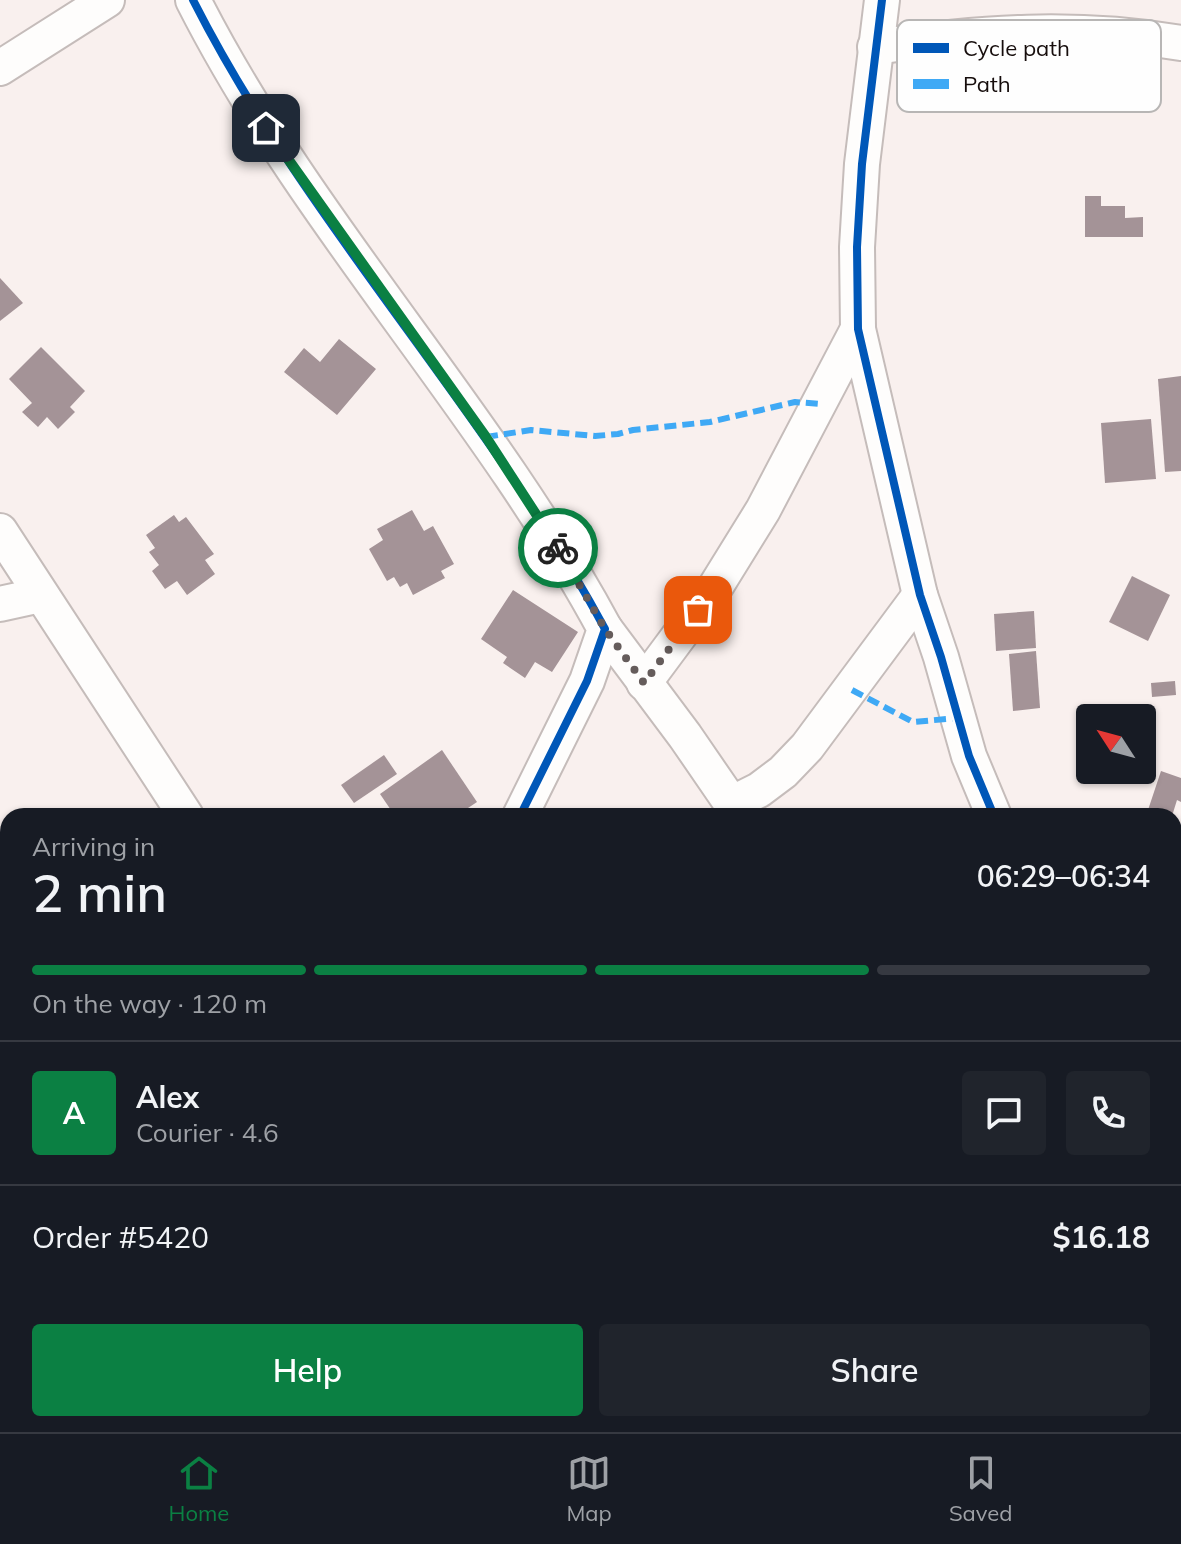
<!DOCTYPE html>
<html lang="en">
<head>
<meta charset="utf-8">
<style>
	:root { --surface:#171b24; --page:#20242c; --text:#f1f3f6; --muted:#9ea1a6; --line:#363941; --accent:#0b8043 }
	body { margin:0; font-family:Mulish,sans-serif; background:var(--page); color:var(--text); height:100vh; display:flex; flex-direction:column; font-size:30px; white-space:nowrap }
	* { box-sizing:border-box; margin:0 }
	p { font-size:26px; color:var(--muted) }
	.icon { flex:none; width:44px; height:44px; fill:none; stroke:currentColor; stroke-width:2; stroke-linecap:round; stroke-linejoin:round }
	.map { position:relative; flex:1; overflow:hidden }
	.side { position:absolute; left:0px; top:808px; width:1182px; height:624px; display:flex; flex-direction:column; background:var(--surface); border-radius:24px 24px 0 0; box-shadow:0 2px 6px #0004 }
	.side>* { flex:none }
	.needle { width:52px; rotate:306deg }
	.tools { position:absolute; left:1076px; top:704px; display:grid; gap:16px }
	.tools a { display:grid; place-items:center; width:80px; height:80px; border-radius:8px; background:var(--surface); box-shadow:0 2px 6px #0004; font-size:40px }
	.pin { position:absolute; display:grid; place-items:center; width:68px; height:68px; color:#fff; margin:-34px; border-radius:16px; box-shadow:0 4px 12px #0006 }
	.courier { position:absolute; display:grid; place-items:center; width:80px; height:80px; margin:-40px; border:6px solid #0b8043; border-radius:50%; background:#fff; color:#222; box-shadow:0 2px 10px #0007 }
	.head em { font-style:normal; font-weight:600 }
	.head div { display:flex; flex-direction:column-reverse }
	.head { display:flex; align-items:center; justify-content:space-between; height:136px; padding:0 32px }
	h1 { font-size:52px; font-weight:600; line-height:60px }
	.bar { display:grid; grid-template-columns:repeat(4,1fr); gap:12px 8px; align-content:center; height:96px; padding:0 32px }
	.bar i { height:10px; border-radius:6px; background:var(--line) }
	.bar .on { background:var(--accent) }
	.bar p { grid-column:span 4 }
	.line { display:flex; align-items:center; gap:20px; padding:0 32px; border-top:2px solid var(--line) }
	.line div { flex:1 }
	.round { display:grid; place-items:center; flex:none; width:84px; height:84px; border-radius:8px; background:var(--page) }
	.cta { display:flex; gap:16px; margin-top:auto; padding:16px 32px }
	.cta a { flex:1; height:92px; border-radius:8px; background:var(--accent); color:#fff; font-size:32px; font-weight:600; line-height:92px; text-align:center }
	.cta a+a { background:var(--page); color:var(--text) }
	.tab-bar { display:flex; justify-content:space-around; align-items:center; height:112px; border-top:2px solid var(--line); background:var(--surface); font-size:22px; color:var(--muted) }
	.tab-bar a { display:grid; justify-items:center; gap:4px }
	.tab-bar .on { color:var(--accent) }
	.map>svg:first-child { display:block }
	.building { fill:#a49397 }
	.lines { fill:none; stroke-linecap:round; stroke-linejoin:round }
	.minor-casing { stroke:#c5bcba; stroke-width:38 }
	.minor { stroke:#fefdfc; stroke-width:34 }
	.quiet { stroke:#3fa9f5; stroke-width:6; stroke-dasharray:12 6; stroke-linecap:butt }
	.cycleway-casing { stroke:#fefefe; stroke-width:13 }
	.cycleway { stroke:#0057b8; stroke-width:8 }
	.done { stroke:#655c5b; stroke-width:8; stroke-dasharray:0 14.4 }
	.route { stroke:#0b8043; stroke-width:10 }
	.key { fill:#fefefe; stroke:#b8b6b5; stroke-width:2 }
	.key-label { font-size:22px; fill:#160d0c }
</style>
</head>
<body>
<div class="map">
<svg width="1181" height="1432" viewBox="0 0 1181 1432">
	<rect width="100%" height="100%" fill="#f9f0ee"/>
	<g class="building">
		<polygon points="1085,196 1101,196 1101,206 1125,206 1125,218 1143,217 1143,237 1085,237"/>
		<polygon points="0,278 23,303 0,321"/>
		<polygon points="339,339 376,369 337,415 284,372 304,348 320,362"/>
		<polygon points="41,347 85,391 70,407 75,412 58,429 47,417 38,427 22,412 32,403 9,379"/>
		<polygon points="1181,376 1181,471 1165,472 1158,379"/>
		<polygon points="1151,419 1156,479 1105,483 1101,423"/>
		<polygon points="412,510 424,531 433,526 454,564 441,571 445,578 413,595 407,583 400,587 394,577 387,581 369,549 383,540 377,529"/>
		<polygon points="174,515 179,522 186,517 214,554 205,560 215,574 187,595 177,581 165,589 152,571 159,565 149,552 155,548 146,535"/>
		<polygon points="1132,576 1170,595 1148,641 1109,622"/>
		<polygon points="513,590 578,632 552,672 535,662 525,678 503,663 507,657 481,639"/>
		<polygon points="1034,611 1036,648 996,651 994,614"/>
		<polygon points="1036,651 1040,708 1013,711 1009,654"/>
		<polygon points="1175,681 1176,695 1152,697 1151,683"/>
		<polygon points="1147,714 1150,773 1108,775 1107,770 1142,770 1142,718 1126,718 1126,716"/>
		<polygon points="442,750 477,802 456,816 395,816 380,794"/>
		<polygon points="384,755 397,774 354,803 341,785"/>
		<polygon points="1161,771 1181,778 1181,802 1177,800 1172,816 1146,816"/>
		<polygon points="1174,866 1181,871 1181,905 1178,909 1174,906"/>
		<polygon points="0,938 8,943 8,980 0,992"/>
		<polygon points="1181,1026 1181,1045 1174,1038 1174,1033"/>
		<polygon points="936,1424 973,1424 977,1430 974,1432 942,1432"/>
	</g>
	<g class="lines">
		<g class="minor-casing">
			<g id="minor">
				<path d="M193,0C307,225 486,408 605,629L587,681L520,816"/>
				<polyline points="882,0 862,164 857,247 858,329 920,595 941,657 969,756 994,816"/>
				<path d="M875,47C980,32 1075,25 1181,43"/>
				<polyline points="0,68 107,0"/>
				<polyline points="0,531 186,816"/>
				<polyline points="0,604 41,595"/>
				<polyline points="605,629 685,736 740,816"/>
				<polyline points="644,683 716,586 763,510 858,329"/>
				<polyline points="731,804 759,790 783,772 807,747 920,595"/>
				<polyline points="1174,1081 1181,1090"/>
				<polyline points="0,1151 8,1157"/>
				<polyline points="1149,1424 1154,1432"/>
				<polyline points="209,1432 213,1424"/>
				<polyline points="652,1432 656,1424"/>
			</g>
		</g>
		<use href="#minor" class="minor"/>
		<g class="quiet">
			<polyline points="486,437 531,430 595,436 618,434 633,430 710,422 795,402 820,404"/>
			<polyline points="852,690 913,722 958,718"/>
			<polyline points="2,1153 8,1153"/>
			<polyline points="1174,1215 1181,1198"/>
		</g>
		<g class="cycleway-casing">
			<g id="cycleway">
				<path d="M193,0C307,225 486,408 605,629L587,681L520,816"/>
				<polyline points="882,0 862,164 857,247 858,329 920,595 941,657 969,756 994,816"/>
			</g>
		</g>
		<use href="#cycleway" class="cycleway"/>
	</g>
	<g class="lines">
		<polyline class="done" points="558,548 605,629 644,683 698,610"/>
		<polyline class="route" points="266,128 486,437 558,548"/>
	</g>
	<rect x="897" y="20" width="264" height="92" rx="12" class="key"/>
	<rect x="913" y="43" width="36" height="10" fill="#0057b8"/>
	<rect x="913" y="79" width="36" height="10" fill="#3fa9f5"/>
	<g class="key-label">
		<text x="963" y="56">Cycle path</text>
		<text x="963" y="92">Path</text>
	</g>
</svg>
<div class="tools">
<a><svg class="needle" viewBox="-14 -14 28 28"><path d="M0-13l5 13h-10z" fill="#e53935"/><path d="M0 13l5-13h-10z" fill="#9ea1a6"/></svg></a>
</div>
<div class="pin" style="left:698px;top:610px;background:#ea580c"><svg class="icon" aria-label="bag" viewBox="0 0 24 24"><path d="M5 8h14l-1 12H6zM9 8a3 3 0 0 1 6 0"/></svg></div>
<div class="pin" style="left:266px;top:128px;background:#1f2937"><svg class="icon" aria-label="home" viewBox="0 0 24 24"><path d="M3 11l9-7 9 7M6 9v11h12V9"/></svg></div>
<div class="courier" style="left:558px;top:548px"><svg class="icon" aria-label="bike" viewBox="0 0 24 24"><circle cx="6" cy="16" r="4"/><circle cx="18" cy="16" r="4"/><path d="M6 16l4-8h5l3 8M10 8l3 8H6M13 5h3"/></svg></div>
<section class="side">
<div class="head"><div><h1>2 min</h1><p>Arriving in</p></div><em>06:29–06:34</em></div>
<div class="bar"><i class="on"></i><i class="on"></i><i class="on"></i><i></i><p>On the way · 120 m</p></div>
<div class="line" style="height:144px"><b class="round" style="background:var(--accent);color:#fff">A</b><div><b>Alex</b><p>Courier · 4.6</p></div><a class="round"><svg class="icon" aria-label="chat" viewBox="0 0 24 24"><path d="M4 5h16v11H9l-5 4z"/></svg></a><a class="round"><svg class="icon" aria-label="phone" viewBox="0 0 24 24"><path d="M5 4h4l2 5-3 2q2 4 5 5l2-3 5 2v4C11 20 4 13 5 4z"/></svg></a></div>
<div class="line" style="height:104px"><div>Order #5420</div><b>$16.18</b></div>
<div class="cta"><a>Help</a><a>Share</a></div>
</section>
</div>
<nav class="tab-bar">
<a class="on"><svg class="icon" aria-label="home" viewBox="0 0 24 24"><path d="M3 11l9-7 9 7M6 9v11h12V9"/></svg>Home</a>
<a><svg class="icon" aria-label="map" viewBox="0 0 24 24"><path d="M3 6l6-2 6 2 6-2v14l-6 2-6-2-6 2zM9 4v14M15 6v14"/></svg>Map</a>
<a><svg class="icon" aria-label="saved" viewBox="0 0 24 24"><path d="M7 4h10v16l-5-4-5 4z"/></svg>Saved</a>
</nav>
</body>
</html>
